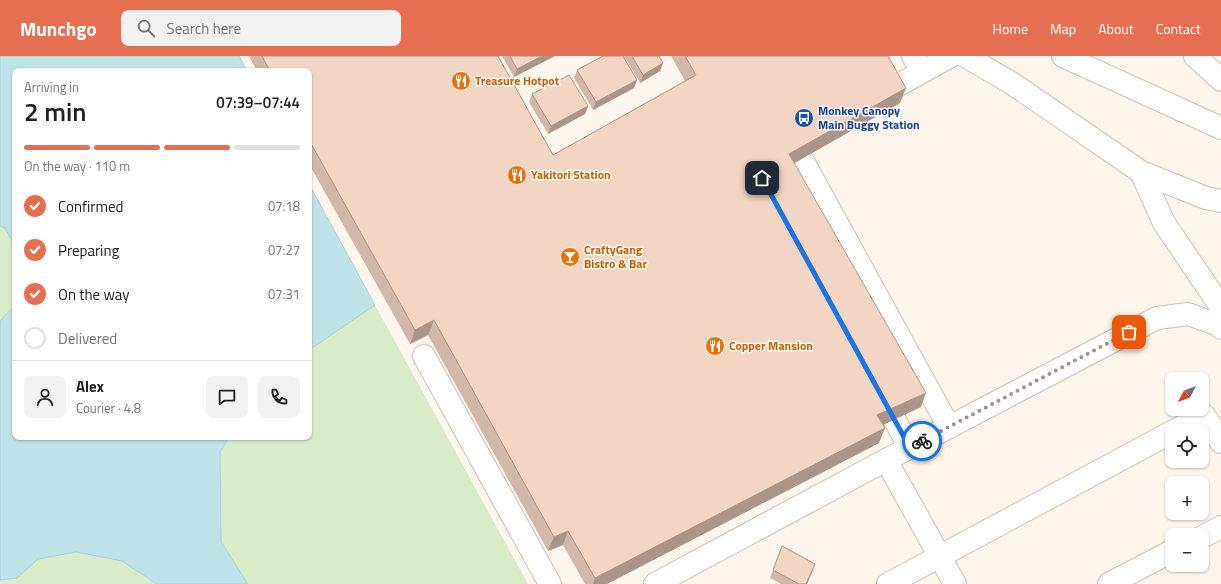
<!DOCTYPE html>
<html lang="en">
<head>
<meta charset="utf-8">
<style>
	:root { --surface:#fff; --page:#f2f2f2; --text:#202124; --muted:#757577; --line:#e0e0e0; --accent:#e76f51 }
	body { margin:0; font-family:"Titillium Web",sans-serif; background:var(--page); color:var(--text); height:100vh; display:flex; flex-direction:column; font-size:15px; white-space:nowrap }
	* { box-sizing:border-box; margin:0 }
	p { font-size:13px; color:var(--muted) }
	.icon { flex:none; width:22px; height:22px; fill:none; stroke:currentColor; stroke-width:2; stroke-linecap:round; stroke-linejoin:round }
	.map { position:relative; flex:1; overflow:hidden }
	.details { position:absolute; left:12px; top:12px; width:300px; height:372px; display:flex; flex-direction:column; background:var(--surface); border-radius:8px; box-shadow:0 1px 3px #0004 }
	.details>* { flex:none }
	.needle { width:26px; rotate:229deg }
	.fabs { position:absolute; left:1165px; top:316px; display:grid; gap:8px }
	.fabs a { display:grid; place-items:center; width:44px; height:44px; border-radius:8px; background:var(--surface); box-shadow:0 1px 3px #0004; font-size:20px }
	.pin { position:absolute; display:grid; place-items:center; width:34px; height:34px; color:#fff; margin:-17px; border-radius:8px; box-shadow:0 2px 6px #0006 }
	.courier { position:absolute; display:grid; place-items:center; width:40px; height:40px; margin:-20px; border:3px solid #1a73e8; border-radius:50%; background:#fff; color:#222; box-shadow:0 1px 5px #0007 }
	.summary em { font-style:normal; font-weight:600 }
	.summary div { display:flex; flex-direction:column-reverse }
	.summary { display:flex; align-items:center; justify-content:space-between; height:68px; padding:0 12px }
	h1 { font-size:26px; font-weight:600; line-height:30px }
	.bar { display:grid; grid-template-columns:repeat(4,1fr); gap:6px 4px; align-content:center; height:48px; padding:0 12px }
	.bar i { height:5px; border-radius:3px; background:var(--line) }
	.bar .selected { background:var(--accent) }
	.bar p { grid-column:span 4 }
	.line { display:flex; align-items:center; gap:10px; padding:0 12px; border-top:1px solid var(--line) }
	.line div { flex:1 }
	.round { display:grid; place-items:center; flex:none; width:42px; height:42px; border-radius:8px; background:var(--page) }
	ol { padding:0 12px; list-style:none }
	li { display:flex; align-items:center; gap:12px; height:44px }
	li p { margin-inline-start:auto }
	li .icon { padding:4px; border-radius:50%; background:var(--accent); color:#fff; stroke-width:4 }
	li:last-child { color:var(--muted) }
	li i { width:22px; height:22px; border:2px solid var(--line); border-radius:50% }
	header { display:flex; align-items:center; gap:24px; box-sizing:border-box; height:56px; padding:0 20px; background:var(--accent); color:#fff }
	header strong { font-size:19px }
	nav { display:flex; gap:22px; margin-inline-start:auto; font-size:14px }
	.search { width:280px; height:36px; background:var(--page); display:flex; align-items:center; gap:10px; box-sizing:border-box; padding:0 14px; border-radius:8px; color:var(--muted); font-size:15px }
	.map>svg:first-child { display:block }
	.green { fill:#d8ecc9 }
	.water { fill:#bfe3e8; stroke:#a5d3da }
	.lines { fill:none; stroke-linecap:round; stroke-linejoin:round }
	.minor-casing { stroke:#d1beb0; stroke-width:24 }
	.minor { stroke:#fff; stroke-width:22 }
	.wall { fill:#d1b7a8 }
	.shaded-wall { fill:#aa9588 }
	.building { fill:#f3d5c3; stroke:#aa9588 }
	.done { stroke:#a89285; stroke-width:4; stroke-dasharray:0 7.2 }
	.route { stroke:#1a73e8; stroke-width:5 }
	.labels { text-anchor:middle; stroke-width:3; stroke-linejoin:round; paint-order:stroke }
	.food-label { font-size:12px; font-weight:bold; fill:#c56008; stroke:#fffaf3; text-anchor:start }
	.transit-label { font-size:12px; font-weight:bold; fill:#164399; stroke:#fffaf3; text-anchor:start }
</style>
</head>
<body>
<header>
<strong>Munchgo</strong>
<div class="search"><svg class="icon" aria-label="search" viewBox="0 0 24 24"><circle cx="10" cy="10" r="6"/><path d="M15 15l6 6"/></svg>Search here</div>
<nav><a>Home</a><a>Map</a><a>About</a><a>Contact</a></nav>
</header>
<div class="map">
<svg width="1221" height="528" viewBox="0 0 1221 528">
	<rect width="100%" height="100%" fill="#fdf6ec"/>
	<g class="green">
		<polygon points="0,170 5,172 15,190 15,249 0,265"/>
		<polygon points="375,249 528,528 248,528 221,486 220,396 229,381 309,381 309,294"/>
		<polygon points="76,496 122,505 157,528 0,528 0,524 17,522 38,503"/>
	</g>
	<g class="water">
		<polygon points="0,0 239,0 247,15 15,15 15,190 5,172 0,170"/>
		<polygon points="309,128 375,249 309,294"/>
		<polygon points="15,249 15,381 229,381 220,396 221,486 248,528 157,528 122,505 76,496 38,503 17,522 0,524 0,265"/>
	</g>
	<g class="lines">
		<g class="minor-casing">
			<g id="minor">
				<polyline points="913,0 922,16"/>
				<polyline points="965,0 1013,28 1141,116 1206,142 1221,145"/>
				<polyline points="1063,0 1221,72"/>
				<polyline points="1195,0 1221,24"/>
				<polyline points="877,41 951,0"/>
				<polyline points="793,87 949,371"/>
				<polyline points="1141,116 1164,167 1221,251"/>
				<polyline points="424,300 550,528"/>
				<polyline points="880,337 910,392"/>
				<polyline points="1174,375 1204,359 1221,386"/>
				<polyline points="886,404 955,528"/>
				<polyline points="1202,481 1221,471"/>
				<polyline points="655,528 886,404 1157,262 1188,258 1216,268 1221,272"/>
				<polyline points="888,528 1172,376"/>
				<polyline points="1109,528 1172,495"/>
			</g>
		</g>
		<use href="#minor" class="minor"/>
	</g>
	<g class="wall">
		<polygon points="249,0 498,0 553,99 685,25 671,0 888,0 900,47 794,107 921,351 883,369 879,387 607,528 585,528 563,489 548,495 428,279 410,288 309,108 309,15 257,15"/>
		<polygon points="502,0 555,0 514,21"/>
		<polygon points="624,0 659,0 663,7 660,15 640,27"/>
		<polygon points="577,14 634,32 593,54 574,22"/>
		<polygon points="532,38 588,50 585,58 548,78 529,46"/>
		<polygon points="782,490 815,508 807,528 781,528 770,522"/>
	</g>
	<g class="shaded-wall">
		<polygon points="542,0 555,0 514,21 517,13"/>
		<polygon points="663,7 660,15 640,27 643,19"/>
		<polygon points="637,24 634,32 593,54 596,46"/>
		<polygon points="906,32 900,47 784,113 789,98"/>
		<polygon points="588,50 585,58 548,78 551,70"/>
		<polygon points="434,264 428,279 410,288 415,274"/>
		<polygon points="926,337 921,351 872,374 877,359"/>
		<polygon points="885,372 879,387 607,528 593,528 595,522"/>
		<polygon points="568,475 563,489 548,495 554,481"/>
		<polygon points="815,508 812,517 807,528 806,528"/>
	</g>
	<g class="building">
		<polygon points="262,0 498,0 553,99 696,19 685,0 888,0 906,32 789,98 926,337 877,359 885,372 595,522 568,475 554,481 434,264 415,274 309,84 309,15 270,15"/>
		<polygon points="510,0 542,0 517,13"/>
		<polygon points="603,0 623,0 637,24 596,46 577,14"/>
		<polygon points="632,0 659,0 663,7 643,19"/>
		<polygon points="569,19 588,50 551,70 532,38"/>
		<polygon points="782,490 815,508 806,528 799,528 773,514"/>
	</g>
	<g class="lines">
		<polyline class="done" points="922,385 1129,276"/>
		<polyline class="route" points="762,122 910,392 922,385"/>
	</g>
	<defs>
		<g id="restaurant-disc" transform="scale(1)"><circle r="9.5" fill="#e8710a" stroke="#fffaf3"/><path d="M-5-6h1v4h1v-4h1v4h1v-4h1v5L-1.5 .5V6h-2V.5L-5-1ZM5-6V6H3V1.5H1.5Q1.5-4 5-6Z" fill="#fff"/></g>
		<g id="bus-disc" transform="scale(1)"><circle r="9.5" fill="#1a4fb4" stroke="#fffaf3"/><path d="M-5-6H5V4H4V6H2V4H-2V6H-4V4H-5ZM-3.5-4V0h7V-4ZM-3.5 1.2v1.5H-2V1.2ZM2 1.2v1.5H3.5V1.2Z" fill="#fff"/></g>
		<g id="bar-disc" transform="scale(1)"><circle r="9.5" fill="#e8710a" stroke="#fffaf3"/><path d="M-6-5H6L.8 .8V4.5H3.5V6h-7V4.5H-.8V.8Z" fill="#fff"/></g>
	</defs>
	<g fill-rule="evenodd">
		<use href="#restaurant-disc" x="461" y="25"/>
		<use href="#bus-disc" x="804" y="62"/>
		<use href="#restaurant-disc" x="517" y="119"/>
		<use href="#bar-disc" x="570" y="201"/>
		<use href="#restaurant-disc" x="715" y="290"/>
	</g>
	<g class="labels">
		<g class="food-label">
			<text x="475" y="29">Treasure Hotpot</text>
			<text x="531" y="123">Yakitori Station</text>
			<text x="584" y="198">CraftyGang<tspan x="584" dy="14">Bistro &amp; Bar</tspan></text>
			<text x="729" y="294">Copper Mansion</text>
		</g>
		<g class="transit-label">
			<text x="818" y="59">Monkey Canopy<tspan x="818" dy="14">Main Buggy Station</tspan></text>
		</g>
	</g>
</svg>
<div class="fabs">
<a><svg class="needle" viewBox="-14 -14 28 28"><path d="M0-13l5 13h-10z" fill="#e53935"/><path d="M0 13l5-13h-10z" fill="#757577"/></svg></a>
<a><svg class="icon" aria-label="locate" viewBox="0 0 24 24"><circle cx="12" cy="12" r="6"/><path d="M12 2v4M12 18v4M2 12h4M18 12h4"/></svg></a>
<a>+</a>
<a>−</a>
</div>
<div class="pin" style="left:1129px;top:276px;background:#ea580c"><svg class="icon" aria-label="bag" viewBox="0 0 24 24"><path d="M5 8h14l-1 12H6zM9 8a3 3 0 0 1 6 0"/></svg></div>
<div class="pin" style="left:762px;top:122px;background:#1f2937"><svg class="icon" aria-label="home" viewBox="0 0 24 24"><path d="M3 11l9-7 9 7M6 9v11h12V9"/></svg></div>
<div class="courier" style="left:922px;top:385px"><svg class="icon" aria-label="bike" viewBox="0 0 24 24"><circle cx="6" cy="16" r="4"/><circle cx="18" cy="16" r="4"/><path d="M6 16l4-8h5l3 8M10 8l3 8H6M13 5h3"/></svg></div>
<section class="details">
<div class="summary"><div><h1>2 min</h1><p>Arriving in</p></div><em>07:39–07:44</em></div>
<div class="bar"><i class="selected"></i><i class="selected"></i><i class="selected"></i><i></i><p>On the way · 110 m</p></div>
<ol>
<li><svg class="icon" aria-label="check" viewBox="0 0 24 24"><path d="M5 12l5 5 9-10"/></svg>Confirmed<p>07:18</p></li>
<li><svg class="icon" aria-label="check" viewBox="0 0 24 24"><path d="M5 12l5 5 9-10"/></svg>Preparing<p>07:27</p></li>
<li><svg class="icon" aria-label="check" viewBox="0 0 24 24"><path d="M5 12l5 5 9-10"/></svg>On the way<p>07:31</p></li>
<li><i></i>Delivered</li>
</ol>
<div class="line" style="height:72px"><a class="round"><svg class="icon" aria-label="person" viewBox="0 0 24 24"><circle cx="12" cy="8" r="4"/><path d="M4 21q1-7 8-7t8 7"/></svg></a><div><b>Alex</b><p>Courier · 4.8</p></div><a class="round"><svg class="icon" aria-label="chat" viewBox="0 0 24 24"><path d="M4 5h16v11H9l-5 4z"/></svg></a><a class="round"><svg class="icon" aria-label="phone" viewBox="0 0 24 24"><path d="M5 4h4l2 5-3 2q2 4 5 5l2-3 5 2v4C11 20 4 13 5 4z"/></svg></a></div>
</section>
</div>
</body>
</html>
